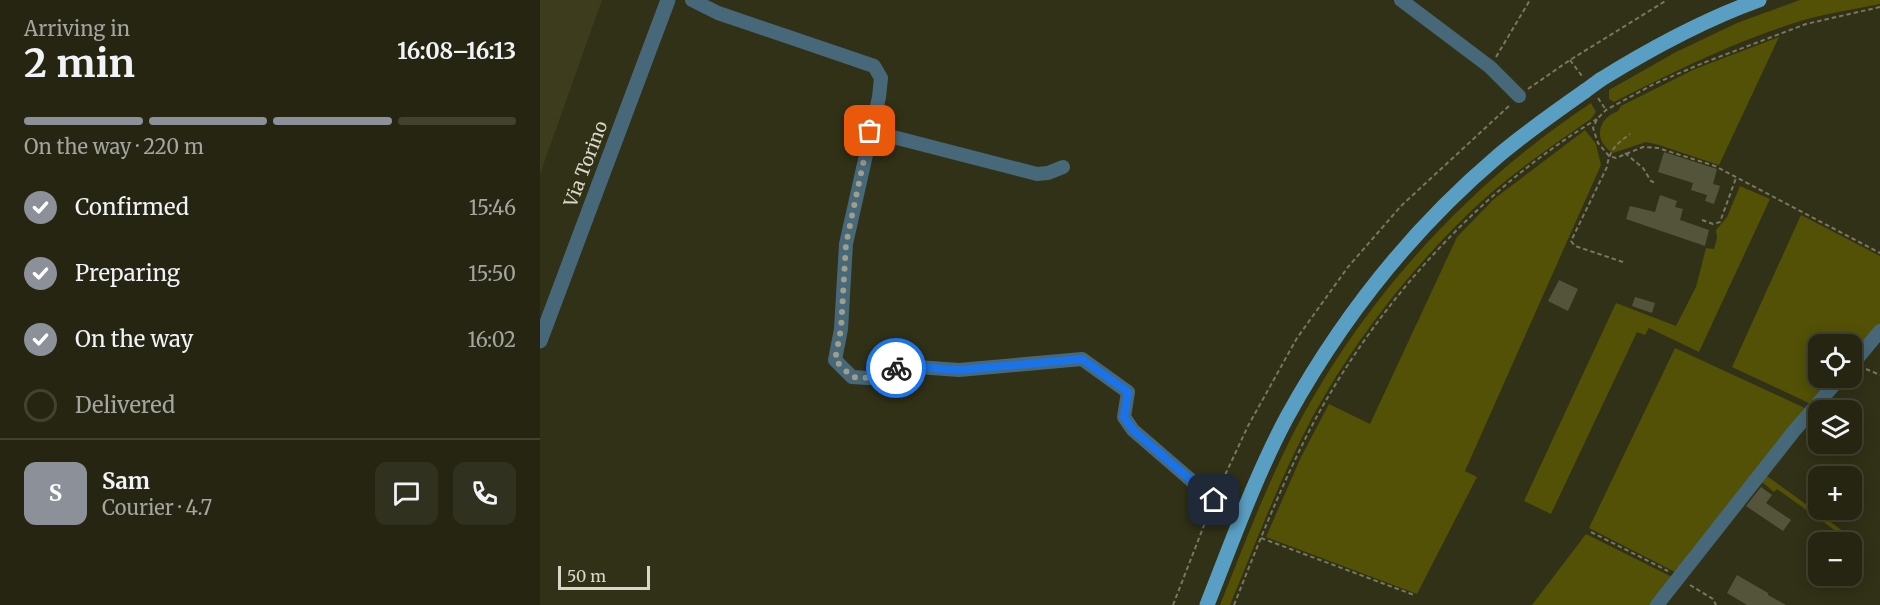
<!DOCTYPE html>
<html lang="en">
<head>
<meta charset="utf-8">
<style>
	:root { --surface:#252511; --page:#31311f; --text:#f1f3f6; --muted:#a3a59f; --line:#424231; --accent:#8c9099 }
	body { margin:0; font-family:Merriweather,serif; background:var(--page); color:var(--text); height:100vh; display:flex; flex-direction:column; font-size:22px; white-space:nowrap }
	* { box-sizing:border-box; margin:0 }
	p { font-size:20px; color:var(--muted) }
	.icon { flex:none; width:33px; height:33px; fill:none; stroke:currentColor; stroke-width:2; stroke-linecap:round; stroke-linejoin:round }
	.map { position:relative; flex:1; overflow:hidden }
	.drawer { display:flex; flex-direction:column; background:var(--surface); width:540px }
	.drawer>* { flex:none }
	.fabs { position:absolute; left:1268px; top:334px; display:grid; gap:12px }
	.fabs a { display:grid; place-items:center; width:54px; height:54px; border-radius:12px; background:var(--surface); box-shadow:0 3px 15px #0003,0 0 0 2px var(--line); font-size:30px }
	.scale { position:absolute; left:18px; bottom:15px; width:92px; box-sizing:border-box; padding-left:6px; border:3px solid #d8d8c9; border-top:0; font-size:16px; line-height:21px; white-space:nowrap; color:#d8d8c9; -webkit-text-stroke:4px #313117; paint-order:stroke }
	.pin { position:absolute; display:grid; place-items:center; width:51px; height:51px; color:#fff; margin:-26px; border-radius:12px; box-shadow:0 3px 9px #0006 }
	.courier { position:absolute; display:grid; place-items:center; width:60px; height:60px; margin:-30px; border:4px solid #1a73e8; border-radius:50%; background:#fff; color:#222; box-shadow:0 2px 8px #0007 }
	.overview em { font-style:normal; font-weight:700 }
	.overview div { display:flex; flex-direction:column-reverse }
	.overview { display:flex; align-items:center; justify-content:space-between; height:102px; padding:0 24px }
	h1 { font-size:39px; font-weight:700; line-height:45px }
	.bar { display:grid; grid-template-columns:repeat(4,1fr); gap:9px 6px; align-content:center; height:72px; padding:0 24px }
	.bar i { height:8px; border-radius:4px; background:var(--line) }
	.bar .active { background:var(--accent) }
	.bar p { grid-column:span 4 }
	.line { display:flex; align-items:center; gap:15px; padding:0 24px; border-top:2px solid var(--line) }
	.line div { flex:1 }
	.round { display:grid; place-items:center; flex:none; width:63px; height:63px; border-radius:12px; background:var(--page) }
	ol { padding:0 24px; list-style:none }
	li { display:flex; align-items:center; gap:18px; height:66px }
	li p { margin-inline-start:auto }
	li .icon { padding:6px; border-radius:50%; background:var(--accent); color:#fff; stroke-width:4 }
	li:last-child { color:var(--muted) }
	li i { width:33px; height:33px; border:3px solid var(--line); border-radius:50% }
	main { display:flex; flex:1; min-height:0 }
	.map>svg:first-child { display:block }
	.built { fill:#3d3c1c }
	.green { fill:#525106 }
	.building { fill:#535439 }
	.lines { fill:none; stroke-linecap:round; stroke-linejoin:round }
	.path { stroke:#777762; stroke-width:2; stroke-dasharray:4.5 3; stroke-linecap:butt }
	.minor { stroke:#476879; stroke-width:14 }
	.tertiary { stroke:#476879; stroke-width:15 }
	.primary { stroke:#599fc3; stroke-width:15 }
	.primary-bridge { stroke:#599fc3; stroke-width:15 }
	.done { stroke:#9e9e8b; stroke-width:6; stroke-dasharray:0 10.8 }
	.route { stroke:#1a73e8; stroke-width:8 }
	.labels { text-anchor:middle; stroke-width:4.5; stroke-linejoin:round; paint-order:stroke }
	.street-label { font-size:18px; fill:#d8d8c9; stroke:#313117 }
</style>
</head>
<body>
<main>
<section class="drawer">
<div class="overview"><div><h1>2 min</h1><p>Arriving in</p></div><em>16:08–16:13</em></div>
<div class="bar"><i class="active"></i><i class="active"></i><i class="active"></i><i></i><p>On the way · 220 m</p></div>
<ol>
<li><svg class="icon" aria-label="check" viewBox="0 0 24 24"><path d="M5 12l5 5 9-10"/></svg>Confirmed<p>15:46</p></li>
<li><svg class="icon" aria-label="check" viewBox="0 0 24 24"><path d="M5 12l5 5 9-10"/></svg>Preparing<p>15:50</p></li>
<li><svg class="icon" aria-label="check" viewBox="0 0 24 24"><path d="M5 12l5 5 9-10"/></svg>On the way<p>16:02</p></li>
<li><i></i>Delivered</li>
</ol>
<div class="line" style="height:108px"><b class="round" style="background:var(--accent);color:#fff">S</b><div><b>Sam</b><p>Courier · 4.7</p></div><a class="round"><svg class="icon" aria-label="chat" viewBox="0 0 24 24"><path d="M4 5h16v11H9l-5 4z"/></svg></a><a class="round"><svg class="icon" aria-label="phone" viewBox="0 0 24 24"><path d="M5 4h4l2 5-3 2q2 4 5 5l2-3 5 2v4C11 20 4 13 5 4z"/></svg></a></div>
</section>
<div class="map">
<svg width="1340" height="605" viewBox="0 0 1340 605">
	<rect width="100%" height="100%" fill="#313117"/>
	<polygon class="built" points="0,0 62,0 0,174"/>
	<g class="green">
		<path d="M1260,0H1340V4C1315,9 1289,13 1264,20C1198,40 1135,71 1074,102L1069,99V90L1136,52L1197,23Z"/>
		<path d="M1239,37L1179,165L1119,145L1106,142L1073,153C1053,141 1057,119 1078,111L1081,106L1155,69Z"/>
		<path d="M1051,103L1056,112L1051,119C1009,148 965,178 929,213C868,272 812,344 772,418C740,478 716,542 690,605H680C702,550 723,494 749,442C818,305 924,187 1051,103Z"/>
		<polygon points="1045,130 1056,144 1061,165 925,471 937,477 877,594 726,537 761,457 789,404 830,424 917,237 954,199"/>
		<polygon points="1200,186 1230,199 1159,352 1109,328 1105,335 1097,332 1011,514 984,501 1076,303 1136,326 1156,287 1166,248 1174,249 1177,238 1176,230 1187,217"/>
		<polygon points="1261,215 1340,256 1340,325 1311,358 1311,345 1278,345 1278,378 1294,378 1271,404 1192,367"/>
		<polygon points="1135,348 1267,409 1137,573 1049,528"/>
		<polygon points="1224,474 1307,534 1310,541 1237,489 1234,492 1222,482"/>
		<polygon points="1046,534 1132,577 1111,605 992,605"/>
	</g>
	<g class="building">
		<polygon points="1124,152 1177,169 1173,184 1180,186 1174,204 1165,201 1167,195 1151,190 1153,183 1118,172"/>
		<polygon points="1120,195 1137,201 1135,207 1143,209 1140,220 1169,230 1165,246 1086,219 1090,206 1115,212"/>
		<polygon points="1019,280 1038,289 1028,311 1008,301"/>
		<polygon points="1095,297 1115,303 1112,313 1092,306"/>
		<polygon points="1221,487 1232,495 1226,503 1251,520 1243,531 1206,506"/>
		<polygon points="1197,575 1228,593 1228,595 1246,605 1207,605 1187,593"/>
	</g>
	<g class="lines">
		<g class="path">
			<polyline points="1340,7 1266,24 1163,63 1114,84 1066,110 1057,119 1053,128 1058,143 1069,156 1076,158 1103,147 1118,148 1175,166 1340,253"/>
			<polyline points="956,57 990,0"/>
			<polyline points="1030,60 1042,76"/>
			<polyline points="988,89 1030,60 1127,0"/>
			<polyline points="1058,98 1066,110"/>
			<polyline points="1085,153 1103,168 1111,181 1115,183"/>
			<polyline points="1162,220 1173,224 1180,222 1196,178"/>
			<path d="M1083,262L1035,246L1031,241L1067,167C1069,151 1076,144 1090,134"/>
			<polyline points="1326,369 1340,375"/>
			<polyline points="679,488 708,426 757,338 808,267 861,206 970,105"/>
			<polyline points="1051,532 1128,571"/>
			<polyline points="721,538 874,595"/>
			<polyline points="1150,585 1173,599 1176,605"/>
			<polyline points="633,605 670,510"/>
			<path d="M694,605C719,542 744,478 776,418C842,298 940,190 1057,119"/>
		</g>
		<g class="minor">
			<polyline points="152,0 178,13 334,66 341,78 339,97 306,244 301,329 295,360 312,377 328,378 364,366 419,370 542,359 588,392 584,417 593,430 674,500"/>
			<polyline points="861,0 950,67 979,96"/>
			<polyline points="330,131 497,174 508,173 523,167"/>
			<polyline points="1311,366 1340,331"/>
			<polyline points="1117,605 1254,431 1300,378"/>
		</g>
		<polyline class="tertiary" points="0,341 128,0"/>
		<g class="primary">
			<path d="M1060,80C1110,49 1163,20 1219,0"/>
			<path d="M667,605C692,542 715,477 747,417C801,319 872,229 958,156C985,133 1015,112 1045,91"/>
		</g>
		<polyline class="primary-bridge" points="1045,91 1060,80"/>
	</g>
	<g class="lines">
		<polyline class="done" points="330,131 306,244 301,329 295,360 312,377 328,378 356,368"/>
		<polyline class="route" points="356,368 364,366 419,370 542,359 588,392 584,417 593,430 674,500"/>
	</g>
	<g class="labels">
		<g class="street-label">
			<text transform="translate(46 164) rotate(-69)" y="6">Via Torino</text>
		</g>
	</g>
</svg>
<div class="fabs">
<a><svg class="icon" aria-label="locate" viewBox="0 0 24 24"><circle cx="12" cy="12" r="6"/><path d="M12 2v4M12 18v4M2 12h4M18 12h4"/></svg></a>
<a><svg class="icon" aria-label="layers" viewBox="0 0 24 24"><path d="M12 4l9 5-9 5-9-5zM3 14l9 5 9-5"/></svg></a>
<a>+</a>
<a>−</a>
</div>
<div class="scale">50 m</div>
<div class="pin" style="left:330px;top:131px;background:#ea580c"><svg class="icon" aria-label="bag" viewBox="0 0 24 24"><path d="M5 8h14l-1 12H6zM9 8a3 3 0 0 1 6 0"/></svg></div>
<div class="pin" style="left:674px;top:500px;background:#1f2937"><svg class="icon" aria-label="home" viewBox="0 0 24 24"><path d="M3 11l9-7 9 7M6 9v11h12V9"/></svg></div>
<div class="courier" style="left:356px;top:368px"><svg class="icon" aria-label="bike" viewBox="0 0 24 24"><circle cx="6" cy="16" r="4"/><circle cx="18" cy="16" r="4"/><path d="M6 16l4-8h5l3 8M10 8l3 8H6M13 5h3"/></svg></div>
</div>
</main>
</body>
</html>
